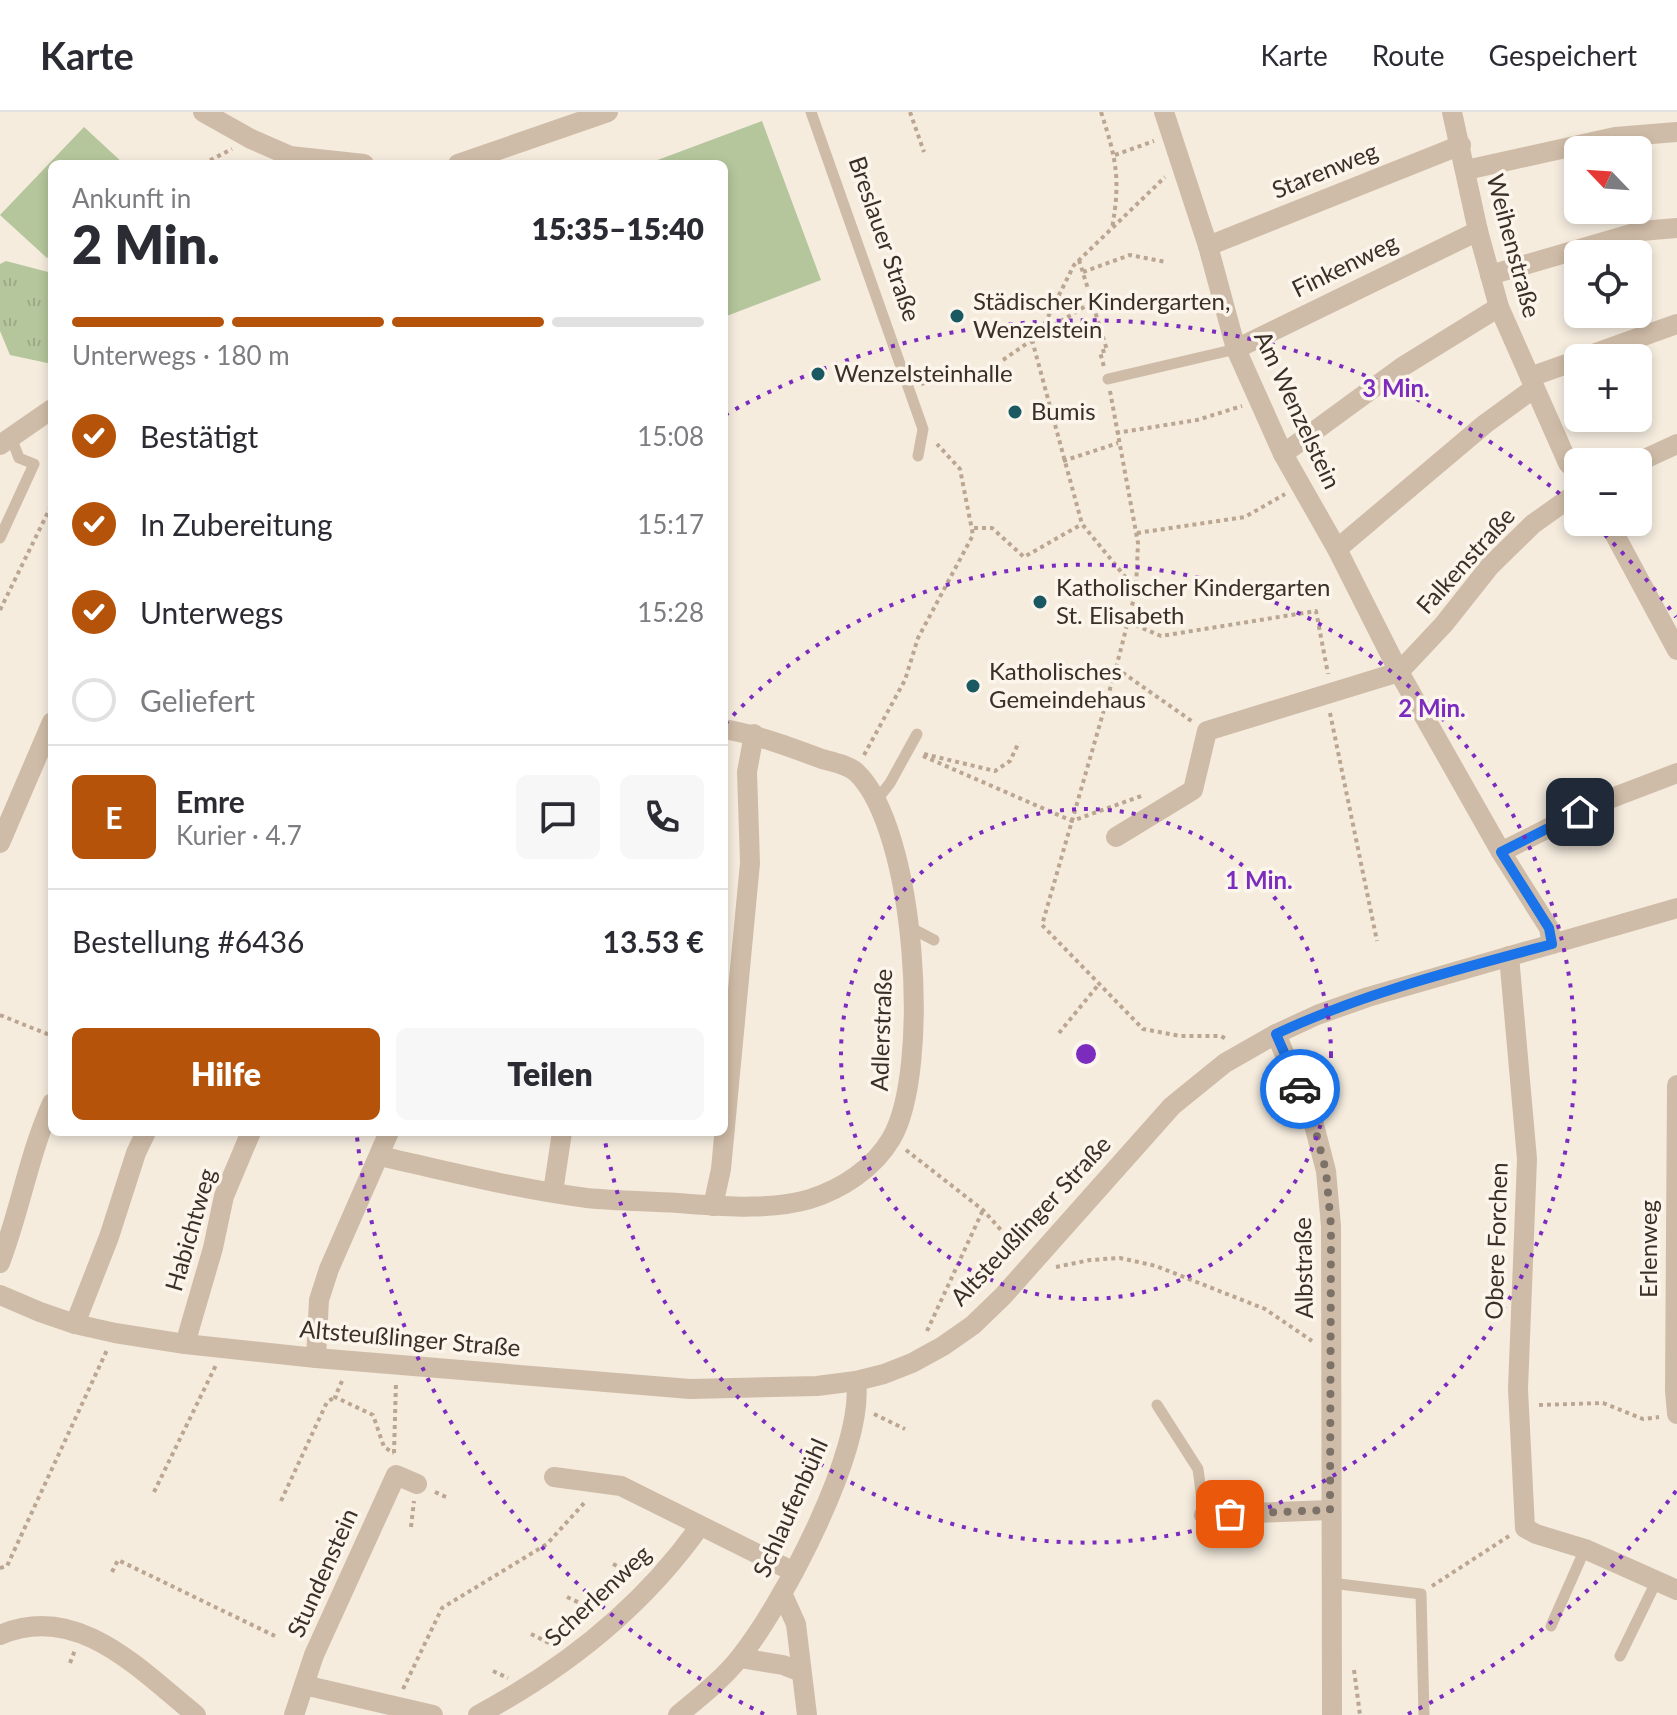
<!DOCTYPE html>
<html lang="de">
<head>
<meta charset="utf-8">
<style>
	:root { --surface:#fff; --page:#f7f7f7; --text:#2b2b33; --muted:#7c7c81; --line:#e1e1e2; --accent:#b45309 }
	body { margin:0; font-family:Lato,sans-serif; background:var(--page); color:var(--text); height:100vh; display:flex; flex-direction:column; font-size:30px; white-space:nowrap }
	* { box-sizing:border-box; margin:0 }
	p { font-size:26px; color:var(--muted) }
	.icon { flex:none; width:44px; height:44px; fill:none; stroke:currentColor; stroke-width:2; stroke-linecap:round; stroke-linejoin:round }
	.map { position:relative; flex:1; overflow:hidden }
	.panel { position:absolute; left:48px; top:48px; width:680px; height:976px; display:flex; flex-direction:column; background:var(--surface); border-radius:12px; box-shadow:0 4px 12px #0003 }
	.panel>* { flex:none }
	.needle { width:52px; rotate:295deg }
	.tools { position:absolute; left:1564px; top:24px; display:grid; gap:16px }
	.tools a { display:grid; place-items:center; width:88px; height:88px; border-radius:12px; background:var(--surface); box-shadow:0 4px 12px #0003; font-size:40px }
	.pin { position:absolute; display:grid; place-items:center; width:68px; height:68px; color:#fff; margin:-34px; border-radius:16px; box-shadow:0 4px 12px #0006 }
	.courier { position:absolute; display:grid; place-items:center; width:80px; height:80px; margin:-40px; border:6px solid #1a73e8; border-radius:50%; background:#fff; color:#222; box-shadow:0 2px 10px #0007 }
	.headline em { font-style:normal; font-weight:800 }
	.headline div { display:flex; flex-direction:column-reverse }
	.headline { display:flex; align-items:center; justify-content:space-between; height:136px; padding:0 24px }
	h1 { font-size:52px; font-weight:800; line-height:60px }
	.bar { display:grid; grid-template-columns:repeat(4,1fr); gap:12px 8px; align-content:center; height:96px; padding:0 24px }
	.bar i { height:10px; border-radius:6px; background:var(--line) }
	.bar .selected { background:var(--accent) }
	.bar p { grid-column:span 4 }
	.line { display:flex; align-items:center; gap:20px; padding:0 24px; border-top:2px solid var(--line) }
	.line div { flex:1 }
	.round { display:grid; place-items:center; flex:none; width:84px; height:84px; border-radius:12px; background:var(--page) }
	ol { padding:0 24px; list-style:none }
	li { display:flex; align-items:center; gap:24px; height:88px }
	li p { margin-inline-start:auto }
	li .icon { padding:8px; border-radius:50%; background:var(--accent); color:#fff; stroke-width:4 }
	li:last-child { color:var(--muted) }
	li i { width:44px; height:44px; border:4px solid var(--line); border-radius:50% }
	.primary-button { display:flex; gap:16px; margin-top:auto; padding:16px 24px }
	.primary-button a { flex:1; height:92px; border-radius:12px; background:var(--accent); color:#fff; font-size:32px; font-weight:800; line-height:92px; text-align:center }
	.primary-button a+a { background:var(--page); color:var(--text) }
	header { display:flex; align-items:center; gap:48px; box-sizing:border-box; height:112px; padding:0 40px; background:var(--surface); border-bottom:2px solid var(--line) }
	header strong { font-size:38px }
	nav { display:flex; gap:44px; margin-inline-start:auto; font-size:28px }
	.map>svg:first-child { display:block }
	.grass { fill:url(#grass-tufts) }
	.garden { fill:#b5c69c }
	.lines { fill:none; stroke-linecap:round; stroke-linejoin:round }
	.path { stroke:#bba692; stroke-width:4; stroke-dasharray:4 4; stroke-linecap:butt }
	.service { stroke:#cfbca8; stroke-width:11 }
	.minor { stroke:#cfbca8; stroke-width:20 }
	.tertiary { stroke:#cfbca8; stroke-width:20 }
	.done { stroke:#7c7268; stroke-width:8; stroke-dasharray:0 14.4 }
	.route { stroke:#1a73e8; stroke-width:10 }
	.ring { fill:none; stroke:#7b2cbf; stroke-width:4; stroke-dasharray:4 8 }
	.poi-dot { fill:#1a5862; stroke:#fcf5eb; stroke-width:3 }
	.labels { text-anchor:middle; stroke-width:7; stroke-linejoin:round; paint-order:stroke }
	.street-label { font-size:24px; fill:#3b3029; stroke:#fcf5eb }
	.poi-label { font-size:24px; fill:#3b3029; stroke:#fcf5eb; text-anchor:start }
	.centre { fill:#7b2cbf; stroke:#fcf5eb; stroke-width:4 }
	.ring-label { font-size:24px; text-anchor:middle; font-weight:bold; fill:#7b2cbf; stroke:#fcf5eb; stroke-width:7; stroke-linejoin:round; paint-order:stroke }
</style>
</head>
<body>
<header>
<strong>Karte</strong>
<nav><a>Karte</a><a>Route</a><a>Gespeichert</a></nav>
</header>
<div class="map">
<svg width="1677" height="1603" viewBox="0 0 1677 1603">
	<defs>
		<pattern id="grass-tufts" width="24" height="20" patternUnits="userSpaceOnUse" patternTransform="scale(2)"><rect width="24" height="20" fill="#b5c69c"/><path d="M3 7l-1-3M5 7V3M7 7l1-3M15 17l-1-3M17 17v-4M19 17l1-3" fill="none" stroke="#9daa86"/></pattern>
	</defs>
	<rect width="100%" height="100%" fill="#f5ecde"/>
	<polygon class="grass" points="6,149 52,161 52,252 10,243 0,219 0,152"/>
	<g class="garden">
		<polygon points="762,9 821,168 724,205 724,52 647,52"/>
		<polygon points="84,15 124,52 52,52 52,141 47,146 0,103"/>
	</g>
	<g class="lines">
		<g class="path">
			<polyline points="910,0 924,40"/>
			<path d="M1101,0C1116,46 1121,67 1112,116"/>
			<polyline points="1115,43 1154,29"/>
			<polyline points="203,52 232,37"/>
			<polyline points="1079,148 1107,238 1100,240 1104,255"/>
			<polyline points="1083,160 1130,143 1166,150"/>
			<polyline points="1040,222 1092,190"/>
			<polyline points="1032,228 1082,412 1136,478 1116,556 1042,813 1143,917 1180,924 1221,924 1226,927"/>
			<polyline points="1003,248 1039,223 1074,153 1165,65"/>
			<polyline points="921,272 949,263"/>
			<polyline points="1110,279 1138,431 1136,476"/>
			<polyline points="1116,321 1197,308 1242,294"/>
			<polyline points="1063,349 1118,331"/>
			<polyline points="974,416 992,416 1024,445 1082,412"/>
			<polyline points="1137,421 1245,405 1285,382"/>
			<polyline points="0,498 52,392"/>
			<polyline points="1128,510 1161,524 1316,499 1328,562"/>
			<polyline points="1116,556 1193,610"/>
			<polyline points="1330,601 1377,829"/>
			<polyline points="924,642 995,659 1010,649 1019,630"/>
			<polyline points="864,643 905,568 918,526 973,423 960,357 937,332"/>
			<polyline points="923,644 1072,709 1144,683"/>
			<polyline points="0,903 52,924"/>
			<polyline points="1059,921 1099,872"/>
			<polyline points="906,1038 983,1098 1019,1138"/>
			<polyline points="1056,1155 1090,1148 1120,1146 1156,1154 1265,1197 1312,1229"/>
			<polyline points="927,1219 983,1098"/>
			<polyline points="342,1269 335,1285 373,1303 384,1335 394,1341"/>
			<polyline points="1539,1293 1603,1291 1643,1307 1659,1305"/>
			<polyline points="874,1302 905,1317"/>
			<polyline points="394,1341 396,1270"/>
			<polyline points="154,1380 216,1253"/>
			<polyline points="435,1380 446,1385"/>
			<polyline points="281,1389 327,1290 335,1285"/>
			<polyline points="411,1415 414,1389"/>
			<polyline points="613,1452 634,1462"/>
			<polyline points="0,1456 7,1454 107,1238"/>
			<polyline points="112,1460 118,1448 275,1524"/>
			<polyline points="1432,1474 1509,1424"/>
			<polyline points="567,1485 597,1499"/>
			<polyline points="531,1522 555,1534"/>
			<polyline points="70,1551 75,1538"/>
			<polyline points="1354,1558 1360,1603"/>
			<polyline points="493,1559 508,1566"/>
			<polyline points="403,1577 442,1496 547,1432 586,1389"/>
		</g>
		<g class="service">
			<polyline points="811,0 923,317 918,344"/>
			<polyline points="1108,267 1236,237"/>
			<polyline points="0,426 34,352 19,346 11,325"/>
			<polyline points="876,689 890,671 917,622"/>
			<polyline points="909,815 934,828"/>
			<polyline points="1157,1293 1198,1357 1204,1403"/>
			<polyline points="1331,1471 1421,1482 1424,1603"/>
			<polyline points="1551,1514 1585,1437"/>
			<polyline points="1620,1544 1657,1468"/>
		</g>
		<g class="minor">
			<polyline points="203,0 251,27 290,44 364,52"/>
			<polyline points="1452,0 1478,119 1499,195 1568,351 1578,362"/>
			<polyline points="1466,58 1615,25 1677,20"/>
			<polyline points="1208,134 1461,33"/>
			<polyline points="1490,163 1641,119 1677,116"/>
			<polyline points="1236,237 1478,119"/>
			<polyline points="1582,246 1677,212"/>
			<polyline points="1530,265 1578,248"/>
			<polyline points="1283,342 1402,255 1499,195"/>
			<polyline points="1638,350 1677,332"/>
			<polyline points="1608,410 1677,538"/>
			<polyline points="1337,437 1485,312 1533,277"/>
			<polyline points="1116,725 1193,678 1207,619 1399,560 1444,512 1490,454 1533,412 1578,380"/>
			<polyline points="0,731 52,610"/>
			<polyline points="1501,740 1596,692 1677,661"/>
			<polyline points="1509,844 1527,1047 1518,1277 1525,1416 1536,1422 1585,1437 1677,1478"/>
			<polyline points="1677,973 1675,1279 1677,1302"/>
			<path d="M379,1044C448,1059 517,1077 587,1086C617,1089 647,1089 678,1091C719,1094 770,1099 810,1087C842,1077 874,1056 891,1027C932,958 916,716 856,660C848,653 833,650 822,647C790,635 758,623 724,617"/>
			<polyline points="553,1080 562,1020"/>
			<polyline points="713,1094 721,1057 750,751 747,660 754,622"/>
			<path d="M0,1151C20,1099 29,1042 52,991"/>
			<polyline points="75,1212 109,1125 136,1041 146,1020"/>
			<polyline points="185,1232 213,1136 224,1084 251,1020"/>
			<polyline points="316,1246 319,1188 329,1157 389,1020"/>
			<polyline points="554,1365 621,1374 794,1460"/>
			<polyline points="1204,1403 1330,1398"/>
			<polyline points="782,1481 796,1512 807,1603"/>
			<path d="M0,1523C78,1489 141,1559 196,1603"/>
			<polyline points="740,1546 783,1553 801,1560"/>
			<polyline points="304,1573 433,1603"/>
			<polyline points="294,1603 314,1543 396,1363 417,1372"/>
			<path d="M478,1603C566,1556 642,1496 700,1414"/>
			<path d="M678,1603C700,1585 724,1566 741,1544C784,1490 865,1336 856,1269"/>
		</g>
		<g class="tertiary">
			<polyline points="1164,0 1208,134 1236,237 1283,342 1337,437 1399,560 1501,740 1549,816 1552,832"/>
			<polyline points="458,52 608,0"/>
			<polyline points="0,333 52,297"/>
			<polyline points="1276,922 1313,1009 1326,1059 1331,1114 1332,1603"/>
			<polyline points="0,1183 40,1200 75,1212 115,1221 185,1232 316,1246 690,1277 817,1274 856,1269 884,1262 912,1251 943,1234 973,1213 1003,1184 1172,994 1225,951 1276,922 1317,903 1368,885 1677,796"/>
		</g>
	</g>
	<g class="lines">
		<polyline class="done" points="1230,1402 1330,1398 1331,1114 1326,1059 1313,1009 1300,977"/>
		<path class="route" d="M1300,977L1276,922C1363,881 1459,857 1552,832L1549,816L1501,740L1580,700"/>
	</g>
	<g class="ring">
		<circle cx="1086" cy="942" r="245"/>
		<path d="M725 612A489 489 0 1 1 604 1023"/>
		<path d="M1676 1379A734 734 0 0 1 1408 1602M764 1602A734 734 0 0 1 357 1025M725 303A734 734 0 0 1 1577 397M1596 414A734 734 0 0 1 1676 505"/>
	</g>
	<g class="poi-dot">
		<circle cx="957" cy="204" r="8"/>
		<circle cx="818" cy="262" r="8"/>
		<circle cx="1015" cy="300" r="8"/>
		<circle cx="1040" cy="490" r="8"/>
		<circle cx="973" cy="574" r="8"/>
	</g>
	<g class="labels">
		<g class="street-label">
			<text transform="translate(1325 59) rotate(-22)" y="8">Starenweg</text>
			<text transform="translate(884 127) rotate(71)" y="8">Breslauer Straße</text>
			<text transform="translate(1513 134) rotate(75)" y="8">Weihenstraße</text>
			<text transform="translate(1345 154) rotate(-26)" y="8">Finkenweg</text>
			<text transform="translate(1297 298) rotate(65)" y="8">Am Wenzelstein</text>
			<text transform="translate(1466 449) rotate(-48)" y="8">Falkenstraße</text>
			<text transform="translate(882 918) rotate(-88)" y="8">Adlerstraße</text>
			<text transform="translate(1031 1109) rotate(-47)" y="8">Altsteußlinger Straße</text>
			<text transform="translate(191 1118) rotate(-74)" y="8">Habichtweg</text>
			<text transform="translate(1497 1129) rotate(-88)" y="8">Obere Forchen</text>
			<text transform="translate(1649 1137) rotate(-90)" y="8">Erlenweg</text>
			<text transform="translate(1304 1156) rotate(-91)" y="8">Albstraße</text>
			<text transform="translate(410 1227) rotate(5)" y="8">Altsteußlinger Straße</text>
			<text transform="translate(791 1396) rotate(-66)" y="8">Schlaufenbühl</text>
			<text transform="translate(323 1461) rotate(-66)" y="8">Stundenstein</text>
			<text transform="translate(598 1484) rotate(-43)" y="8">Scherlenweg</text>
		</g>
		<g class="poi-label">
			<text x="973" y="198">Städischer Kindergarten,<tspan x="973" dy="28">Wenzelstein</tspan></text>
			<text x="834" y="270">Wenzelsteinhalle</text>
			<text x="1031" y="308">Bumis</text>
			<text x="1056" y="484">Katholischer Kindergarten<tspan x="1056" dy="28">St. Elisabeth</tspan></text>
			<text x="989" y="568">Katholisches<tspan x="989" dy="28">Gemeindehaus</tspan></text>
		</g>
	</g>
	<circle cx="1086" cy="942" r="12" class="centre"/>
	<g class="ring-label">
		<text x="1396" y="285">3 Min.</text>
		<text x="1432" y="605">2 Min.</text>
		<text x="1259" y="777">1 Min.</text>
	</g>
</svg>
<div class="tools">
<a><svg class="needle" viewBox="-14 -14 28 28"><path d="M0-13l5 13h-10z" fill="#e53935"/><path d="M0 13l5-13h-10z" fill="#7c7c81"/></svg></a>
<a><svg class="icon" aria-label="locate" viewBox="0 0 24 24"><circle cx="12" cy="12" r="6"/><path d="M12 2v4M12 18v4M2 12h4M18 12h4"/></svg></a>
<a>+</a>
<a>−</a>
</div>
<div class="pin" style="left:1230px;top:1402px;background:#ea580c"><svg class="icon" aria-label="bag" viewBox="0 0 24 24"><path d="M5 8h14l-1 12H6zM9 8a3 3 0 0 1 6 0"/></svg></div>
<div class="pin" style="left:1580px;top:700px;background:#1f2937"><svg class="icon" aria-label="home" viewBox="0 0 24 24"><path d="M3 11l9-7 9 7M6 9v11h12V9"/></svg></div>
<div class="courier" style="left:1300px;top:977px"><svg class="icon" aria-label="car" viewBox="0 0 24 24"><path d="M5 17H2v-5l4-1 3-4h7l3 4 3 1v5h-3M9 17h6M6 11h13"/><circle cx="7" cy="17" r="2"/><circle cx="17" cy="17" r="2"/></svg></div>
<section class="panel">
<div class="headline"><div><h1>2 Min.</h1><p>Ankunft in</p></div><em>15:35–15:40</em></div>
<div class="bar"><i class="selected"></i><i class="selected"></i><i class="selected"></i><i></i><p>Unterwegs · 180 m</p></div>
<ol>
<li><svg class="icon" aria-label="check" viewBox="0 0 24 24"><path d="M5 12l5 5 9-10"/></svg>Bestätigt<p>15:08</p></li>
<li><svg class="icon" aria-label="check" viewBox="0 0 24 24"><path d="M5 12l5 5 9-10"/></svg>In Zubereitung<p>15:17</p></li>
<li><svg class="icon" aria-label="check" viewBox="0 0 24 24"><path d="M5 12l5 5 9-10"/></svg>Unterwegs<p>15:28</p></li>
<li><i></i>Geliefert</li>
</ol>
<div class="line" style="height:144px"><b class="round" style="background:var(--accent);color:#fff">E</b><div><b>Emre</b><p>Kurier · 4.7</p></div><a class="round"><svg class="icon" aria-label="chat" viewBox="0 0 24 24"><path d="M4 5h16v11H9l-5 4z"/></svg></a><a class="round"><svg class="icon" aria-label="phone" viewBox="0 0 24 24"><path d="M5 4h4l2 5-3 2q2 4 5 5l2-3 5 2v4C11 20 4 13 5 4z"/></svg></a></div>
<div class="line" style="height:104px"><div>Bestellung #6436</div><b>13.53 €</b></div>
<div class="primary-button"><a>Hilfe</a><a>Teilen</a></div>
</section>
</div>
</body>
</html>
